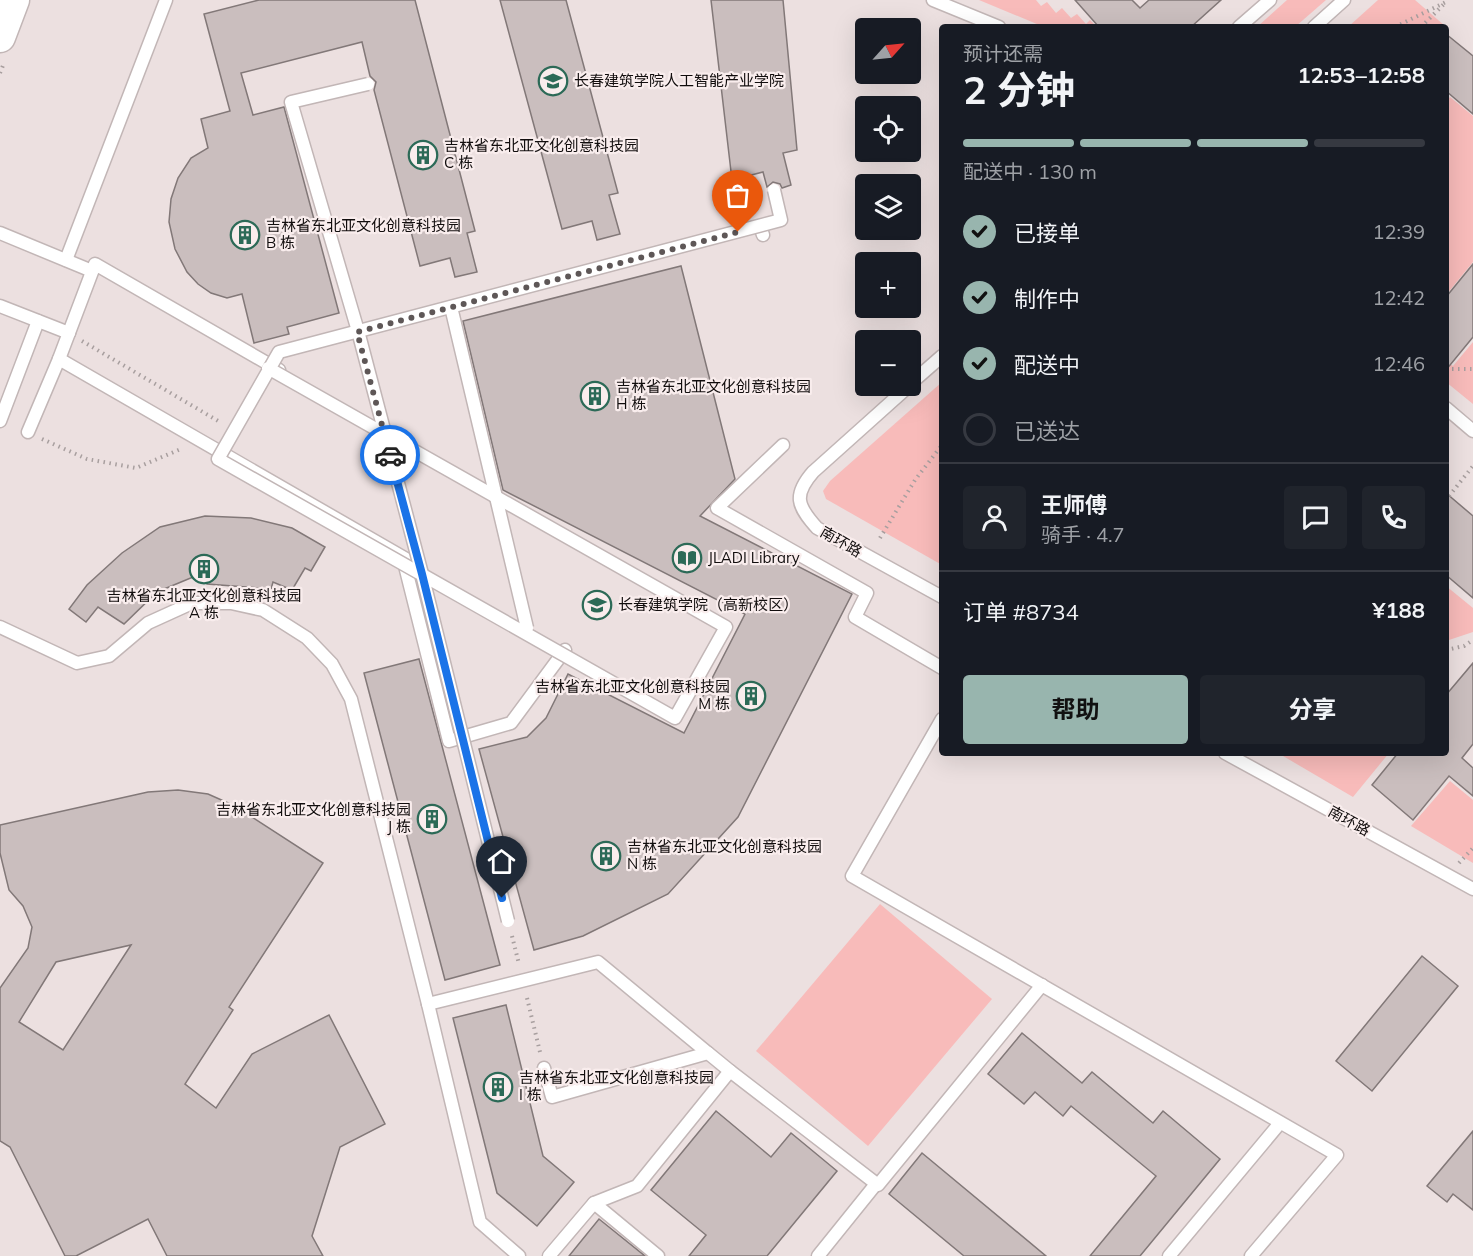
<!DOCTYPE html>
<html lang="zh">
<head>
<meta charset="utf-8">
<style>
	:root { --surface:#171b24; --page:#20242c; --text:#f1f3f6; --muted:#9ea1a6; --line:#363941; --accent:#98b5ae }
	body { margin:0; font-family:Mulish,"Noto Sans SC",sans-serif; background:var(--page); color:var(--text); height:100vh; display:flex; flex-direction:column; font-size:22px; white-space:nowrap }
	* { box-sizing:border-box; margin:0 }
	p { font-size:20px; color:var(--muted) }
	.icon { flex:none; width:33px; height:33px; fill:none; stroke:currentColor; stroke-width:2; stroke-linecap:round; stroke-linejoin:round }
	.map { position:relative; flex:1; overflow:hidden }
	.sheet { position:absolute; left:939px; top:24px; width:510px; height:732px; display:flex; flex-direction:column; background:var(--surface); border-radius:6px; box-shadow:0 6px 24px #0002 }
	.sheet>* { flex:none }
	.needle { width:39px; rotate:63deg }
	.fabs { position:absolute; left:855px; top:18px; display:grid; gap:12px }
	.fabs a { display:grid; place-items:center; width:66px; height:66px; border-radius:6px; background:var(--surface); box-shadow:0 6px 24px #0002; font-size:30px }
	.pin { position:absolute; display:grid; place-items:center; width:51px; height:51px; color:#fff; margin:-62px -26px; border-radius:50% 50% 50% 0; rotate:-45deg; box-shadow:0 0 6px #0007 }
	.pin .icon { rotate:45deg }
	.courier { position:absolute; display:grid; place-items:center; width:60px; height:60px; margin:-30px; border:4px solid #1a73e8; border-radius:50%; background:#fff; color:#222; box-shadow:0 2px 8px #0007 }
	.summary em { font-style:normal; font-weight:700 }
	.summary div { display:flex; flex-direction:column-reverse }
	.summary { display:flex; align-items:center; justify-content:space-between; height:102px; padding:0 24px }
	h1 { font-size:39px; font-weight:700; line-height:45px }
	.bar { display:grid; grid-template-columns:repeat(4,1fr); gap:9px 6px; align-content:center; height:72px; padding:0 24px }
	.bar i { height:8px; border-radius:4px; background:var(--line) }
	.bar .current { background:var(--accent) }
	.bar p { grid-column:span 4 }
	.line { display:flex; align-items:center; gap:15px; padding:0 24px; border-top:2px solid var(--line) }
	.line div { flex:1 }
	.round { display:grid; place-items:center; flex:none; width:63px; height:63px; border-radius:6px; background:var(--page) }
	ol { padding:0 24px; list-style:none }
	li { display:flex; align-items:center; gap:18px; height:66px }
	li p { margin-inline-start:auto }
	li .icon { padding:6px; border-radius:50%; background:var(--accent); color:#111; stroke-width:4 }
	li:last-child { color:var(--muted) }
	li i { width:33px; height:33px; border:3px solid var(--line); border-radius:50% }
	.cta { display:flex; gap:12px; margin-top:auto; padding:12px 24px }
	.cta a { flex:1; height:69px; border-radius:6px; background:var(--accent); color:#111; font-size:24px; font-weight:700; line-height:69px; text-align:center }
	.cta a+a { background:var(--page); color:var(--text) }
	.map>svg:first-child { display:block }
	.green { fill:#f8bbba }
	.building { fill:#cabebe; stroke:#827878; stroke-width:1.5; fill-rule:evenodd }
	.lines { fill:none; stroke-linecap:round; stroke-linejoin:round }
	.service-casing { stroke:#c2b6b6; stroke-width:15 }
	.tertiary-casing { stroke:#c2b6b6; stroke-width:33 }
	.path { stroke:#a89f9f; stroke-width:4; stroke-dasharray:1.5 4.5; stroke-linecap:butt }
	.service { stroke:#fff; stroke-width:12 }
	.tertiary { stroke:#fff; stroke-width:30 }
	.service-bridge-casing { stroke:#c2b6b6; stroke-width:15; stroke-linecap:butt }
	.service-bridge { stroke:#fff; stroke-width:12 }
	.done { stroke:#5e5757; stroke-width:6; stroke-dasharray:0 10.8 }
	.route { stroke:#1a73e8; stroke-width:8 }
	.labels { text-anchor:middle; stroke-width:4.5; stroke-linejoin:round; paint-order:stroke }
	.poi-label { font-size:15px; fill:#110d0d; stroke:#f9eded; text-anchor:start }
	.street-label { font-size:15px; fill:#110d0d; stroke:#f9eded }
</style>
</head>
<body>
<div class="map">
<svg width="1473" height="1256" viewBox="0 0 1473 1256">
	<rect width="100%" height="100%" fill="#ece0e0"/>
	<g class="green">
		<polygon points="979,0 1036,0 1041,6 1047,2 1056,13 1062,8 1071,18 1077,14 1086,24 1090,20 1097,27 1044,27"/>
		<polygon points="1287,0 1326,0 1295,27 1257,27"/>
		<polygon points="1378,0 1415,0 1445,26 1348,27"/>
		<polygon points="1450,97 1473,116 1473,262 1446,295 1446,102"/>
		<polygon points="1473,342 1473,404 1446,382 1446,361 1453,366"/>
		<polygon points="942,382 942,565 826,499 823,491 830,481"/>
		<polygon points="1446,586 1473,608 1473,632 1446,641"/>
		<polygon points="1285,753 1389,753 1353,797 1283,756"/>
		<polygon points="1450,781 1473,800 1473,863 1411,826"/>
		<polygon points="880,904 992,999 868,1146 756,1051"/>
	</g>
	<g class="building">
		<polygon points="259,0 415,0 475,231 467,233 477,272 455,277 450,258 420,266 374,90 376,82 370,76 362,42 241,73 253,115 284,107 339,313 287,327 289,334 254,343 242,294 227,298 211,293 198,284 187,272 175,249 169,222 171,199 178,178 191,158 208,148 201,119 230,111 204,14"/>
		<polygon points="500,0 566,0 618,193 609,195 620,234 597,240 592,221 562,229"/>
		<polygon points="711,0 783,0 797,150 783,153 791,185 782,188 780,184 773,182 767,187 763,172 732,180"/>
		<polygon points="1075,0 1132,0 1140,8 1149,0 1221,0 1191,27 1099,27"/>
		<polygon points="1446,34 1473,56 1473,114 1446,91"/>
		<polygon points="1473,264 1473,337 1446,370 1446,297"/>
		<polygon points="681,266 735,479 700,516 852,594 738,817 668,894 583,936 534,950 479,749 527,737 546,718 568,674 684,733 745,614 503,490 463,321"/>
		<polygon points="1446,493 1473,516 1473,598 1446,575"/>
		<polygon points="205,516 251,518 292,528 325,547 311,571 305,568 292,590 273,582 271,589 207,584 205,572 157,592 124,624 98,607 86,622 69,609 87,585 122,553 160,527"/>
		<polygon points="419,659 500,965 445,980 364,673"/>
		<polygon points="1473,663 1473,744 1462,758 1473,768 1473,796 1449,776 1413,820 1372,785 1398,753 1446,753 1446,695"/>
		<path d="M178,790L208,794L235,806L323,863L229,1007L233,1010L185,1084L216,1108L252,1054L329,1015L385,1124L340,1147L312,1236L323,1256H167L148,1219L76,1256H65L10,1147L0,1141V988L28,948L32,927L23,906L9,890L0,853V825L148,792ZM131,945L63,1050L19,1022L56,962Z"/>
		<polygon points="1422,956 1458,986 1372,1091 1336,1061"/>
		<polygon points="506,1005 543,1156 574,1182 537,1226 497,1193 453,1018"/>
		<polygon points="1022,1033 1082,1083 1092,1072 1153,1123 1163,1111 1220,1159 1140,1256 1090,1256 1156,1176 1071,1106 1063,1116 1035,1092 1024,1104 988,1074"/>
		<polygon points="716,1111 771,1157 791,1133 837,1171 767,1256 689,1256 706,1235 651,1190"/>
		<polygon points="1473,1131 1473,1210 1453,1194 1447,1202 1427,1186"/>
		<polygon points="922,1153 1046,1256 964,1256 889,1194"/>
		<polygon points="599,1219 645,1256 569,1256"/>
	</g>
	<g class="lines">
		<g class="service-casing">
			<g id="service">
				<polyline points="933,0 999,27"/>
				<polyline points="1239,27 1270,0"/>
				<polyline points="1314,27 1344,0"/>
				<polyline points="760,226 763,235"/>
				<polyline points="0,233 92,271"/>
				<polyline points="66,260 166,0"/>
				<polyline points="0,306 69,333"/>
				<polyline points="59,359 406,559"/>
				<polyline points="910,384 942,356"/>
				<path d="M909,386L813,472C793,495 797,506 817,528L942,597"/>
				<polyline points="1446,408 1473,431"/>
				<polyline points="0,421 38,321"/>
				<polyline points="28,432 59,359 95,264 279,370"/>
				<polyline points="783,445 717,508 867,593 855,617 942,668"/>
				<polyline points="403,558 449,741 511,723 565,650"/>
				<polyline points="0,627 77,663 109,656 148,623 192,603 231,603 263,610 307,638 332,664 351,699 428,1004 480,1222 519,1256"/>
				<polyline points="942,719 852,876 1337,1155 1251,1256"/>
				<polyline points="1225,753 1473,889"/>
				<polyline points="428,1004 598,962 708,1053"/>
				<polyline points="544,1068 552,1097 708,1053 730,1071"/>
				<polyline points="594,1203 658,1256"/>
				<polyline points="549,1256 594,1203 637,1186 730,1071 878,1185 1042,985"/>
				<polyline points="818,1256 876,1184"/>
				<polyline points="1169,1256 1280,1123"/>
			</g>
		</g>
		<g class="tertiary-casing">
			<polyline id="tertiary" points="0,37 14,0"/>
		</g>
		<g class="path">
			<polyline points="1395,27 1448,1"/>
			<polyline points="1421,27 1445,3"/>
			<polyline points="0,73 4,63"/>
			<polyline points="82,341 220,422"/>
			<polyline points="1446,369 1473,369"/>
			<polyline points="42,439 87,459 136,468 181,449"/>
			<polyline points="1449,496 1473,466"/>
			<polyline points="880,538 915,480 942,445"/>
			<polyline points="1446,650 1464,646 1473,640"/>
			<polyline points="1459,863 1473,848"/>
			<polyline points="512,936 519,964"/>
			<polyline points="527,998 540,1052"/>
		</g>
		<use href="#service" class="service"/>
		<use href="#tertiary" class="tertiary"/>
		<g class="service-bridge-casing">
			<g id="service-bridge">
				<polyline points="368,84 291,102 358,331 422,574 508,921"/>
				<polyline points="451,307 527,628"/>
				<polyline points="268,368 726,627 675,718 218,459 279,352 781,220 774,190"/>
			</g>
		</g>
		<use href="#service-bridge" class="service-bridge"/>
	</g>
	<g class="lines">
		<polyline class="done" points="390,455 357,332 738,232"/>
		<polyline class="route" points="390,455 422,574 502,898"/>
	</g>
	<defs>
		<g id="university-ring" transform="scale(1.5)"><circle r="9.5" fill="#f9eded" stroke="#2c6a57" stroke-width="1.5"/><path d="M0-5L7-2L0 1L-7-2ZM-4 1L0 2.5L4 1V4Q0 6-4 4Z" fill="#2c6a57"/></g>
		<g id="building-ring" transform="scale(1.5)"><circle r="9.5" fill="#f9eded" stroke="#2c6a57" stroke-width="1.5"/><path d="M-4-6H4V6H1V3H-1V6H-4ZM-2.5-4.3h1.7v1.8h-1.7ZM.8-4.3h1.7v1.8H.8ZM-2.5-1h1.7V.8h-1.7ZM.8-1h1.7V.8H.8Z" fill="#2c6a57"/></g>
		<g id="library-ring" transform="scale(1.5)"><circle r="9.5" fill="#f9eded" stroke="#2c6a57" stroke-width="1.5"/><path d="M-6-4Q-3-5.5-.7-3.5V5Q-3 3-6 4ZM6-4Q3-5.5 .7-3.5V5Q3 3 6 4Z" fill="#2c6a57"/></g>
	</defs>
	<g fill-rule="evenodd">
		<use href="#university-ring" x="553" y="81"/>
		<use href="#building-ring" x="423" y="155"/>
		<use href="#building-ring" x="245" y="235"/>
		<use href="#building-ring" x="595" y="396"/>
		<use href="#library-ring" x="687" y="558"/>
		<use href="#building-ring" x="204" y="569"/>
		<use href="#university-ring" x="597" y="605"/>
		<use href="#building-ring" x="751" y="696"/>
		<use href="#building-ring" x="432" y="819"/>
		<use href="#building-ring" x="606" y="856"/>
		<use href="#building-ring" x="498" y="1087"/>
	</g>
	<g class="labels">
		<g class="poi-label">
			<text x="574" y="86">长春建筑学院人工智能产业学院</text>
			<text x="444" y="151">吉林省东北亚文化创意科技园<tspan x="444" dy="17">C 栋</tspan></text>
			<text x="266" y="231">吉林省东北亚文化创意科技园<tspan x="266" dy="17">B 栋</tspan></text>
			<text x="616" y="392">吉林省东北亚文化创意科技园<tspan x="616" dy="17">H 栋</tspan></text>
			<text x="708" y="563">JLADI Library</text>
			<text x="204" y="601" text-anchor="middle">吉林省东北亚文化创意科技园<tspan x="204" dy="17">A 栋</tspan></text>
			<text x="618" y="610">长春建筑学院（高新校区）</text>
			<text x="730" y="692" text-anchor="end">吉林省东北亚文化创意科技园<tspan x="730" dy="17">M 栋</tspan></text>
			<text x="411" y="815" text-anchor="end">吉林省东北亚文化创意科技园<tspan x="411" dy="17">J 栋</tspan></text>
			<text x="627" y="852">吉林省东北亚文化创意科技园<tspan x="627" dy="17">N 栋</tspan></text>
			<text x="519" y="1083">吉林省东北亚文化创意科技园<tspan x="519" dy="17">I 栋</tspan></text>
		</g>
		<g class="street-label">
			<text transform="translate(841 542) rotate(30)" y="5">南环路</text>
			<text transform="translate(1349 821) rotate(29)" y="5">南环路</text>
		</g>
	</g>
</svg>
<div class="fabs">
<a><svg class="needle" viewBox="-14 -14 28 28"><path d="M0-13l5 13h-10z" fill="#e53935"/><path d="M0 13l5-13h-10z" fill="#9ea1a6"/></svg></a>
<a><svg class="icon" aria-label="locate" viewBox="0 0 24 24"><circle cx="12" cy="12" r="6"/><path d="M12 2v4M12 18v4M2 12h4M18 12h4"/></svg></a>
<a><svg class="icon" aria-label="layers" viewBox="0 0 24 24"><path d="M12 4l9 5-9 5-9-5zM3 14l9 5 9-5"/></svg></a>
<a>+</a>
<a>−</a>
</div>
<div class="pin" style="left:738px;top:232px;background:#ea580c"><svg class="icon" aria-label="bag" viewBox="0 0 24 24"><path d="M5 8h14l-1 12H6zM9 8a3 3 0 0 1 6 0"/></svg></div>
<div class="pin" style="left:502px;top:898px;background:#1f2937"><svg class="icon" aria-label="home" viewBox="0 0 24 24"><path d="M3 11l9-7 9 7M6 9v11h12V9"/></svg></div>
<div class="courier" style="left:390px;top:455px"><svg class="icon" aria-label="car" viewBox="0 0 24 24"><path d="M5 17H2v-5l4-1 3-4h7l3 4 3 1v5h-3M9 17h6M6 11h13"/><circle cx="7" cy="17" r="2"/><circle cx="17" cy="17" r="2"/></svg></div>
<section class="sheet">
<div class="summary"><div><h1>2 分钟</h1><p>预计还需</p></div><em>12:53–12:58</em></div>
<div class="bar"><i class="current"></i><i class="current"></i><i class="current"></i><i></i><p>配送中 · 130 m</p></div>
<ol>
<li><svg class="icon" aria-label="check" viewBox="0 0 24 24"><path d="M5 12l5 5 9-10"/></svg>已接单<p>12:39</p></li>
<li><svg class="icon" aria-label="check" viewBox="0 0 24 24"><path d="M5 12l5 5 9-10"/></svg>制作中<p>12:42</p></li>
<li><svg class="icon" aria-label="check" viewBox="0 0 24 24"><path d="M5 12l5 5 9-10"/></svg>配送中<p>12:46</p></li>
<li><i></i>已送达</li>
</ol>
<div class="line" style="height:108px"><a class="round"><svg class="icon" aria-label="person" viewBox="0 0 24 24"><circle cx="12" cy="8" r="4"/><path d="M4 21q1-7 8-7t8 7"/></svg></a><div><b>王师傅</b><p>骑手 · 4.7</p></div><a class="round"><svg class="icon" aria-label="chat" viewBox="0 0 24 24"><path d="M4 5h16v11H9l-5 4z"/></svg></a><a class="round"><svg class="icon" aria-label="phone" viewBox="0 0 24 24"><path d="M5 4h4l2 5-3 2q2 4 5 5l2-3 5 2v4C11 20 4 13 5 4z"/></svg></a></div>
<div class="line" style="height:78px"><div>订单 #8734</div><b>¥188</b></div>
<div class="cta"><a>帮助</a><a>分享</a></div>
</section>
</div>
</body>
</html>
